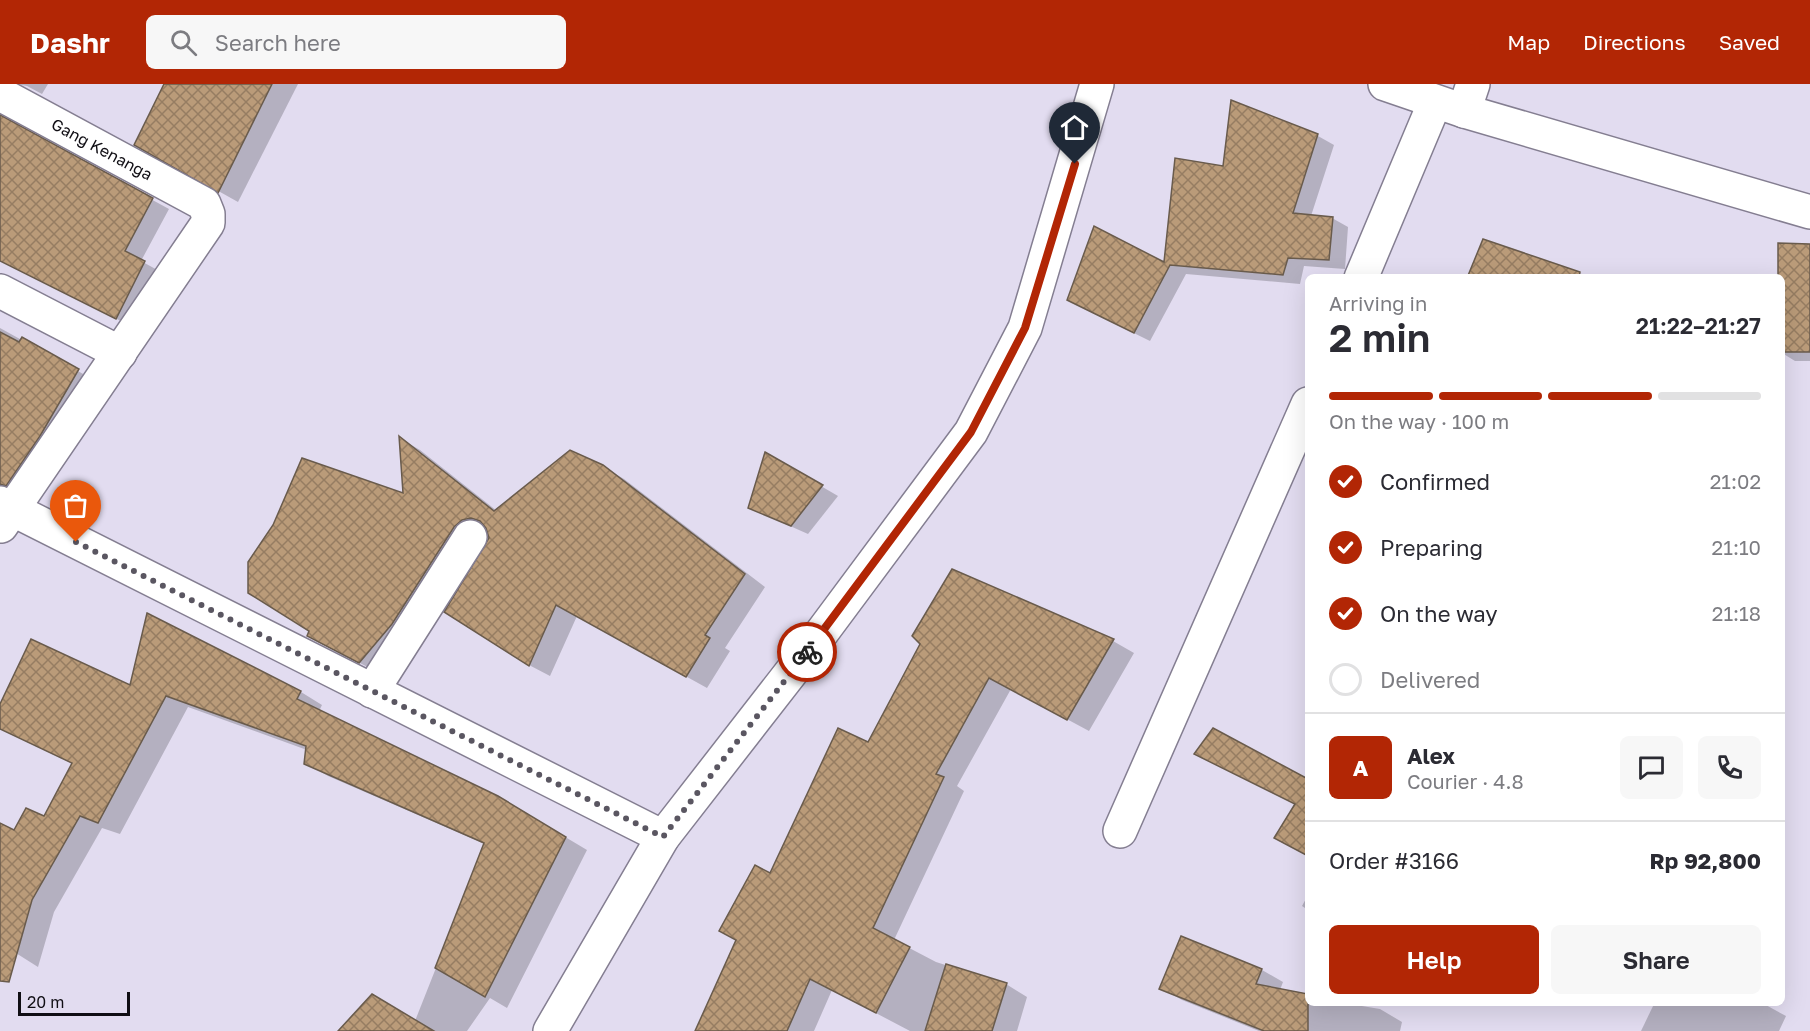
<!DOCTYPE html>
<html lang="en">
<head>
<meta charset="utf-8">
<style>
	:root { --surface:#fff; --page:#f7f7f7; --text:#2b2b33; --muted:#7c7c81; --line:#e1e1e2; --accent:#b22605 }
	body { margin:0; font-family:"Golos Text",sans-serif; background:var(--page); color:var(--text); height:100vh; display:flex; flex-direction:column; font-size:22px; white-space:nowrap }
	* { box-sizing:border-box; margin:0 }
	p { font-size:20px; color:var(--muted) }
	.icon { flex:none; width:33px; height:33px; fill:none; stroke:currentColor; stroke-width:2; stroke-linecap:round; stroke-linejoin:round }
	.map { position:relative; flex:1; overflow:hidden }
	.drawer { position:absolute; left:1305px; top:190px; width:480px; height:732px; display:flex; flex-direction:column; background:var(--surface); border-radius:9px; box-shadow:0 6px 24px #0002 }
	.drawer>* { flex:none }
	.scale { position:absolute; left:18px; bottom:15px; width:112px; box-sizing:border-box; padding-left:6px; border:3px solid #100e14; border-top:0; font-size:16px; line-height:21px; white-space:nowrap; color:#100e14; -webkit-text-stroke:4px #e2dcf0; paint-order:stroke }
	.pin { position:absolute; display:grid; place-items:center; width:51px; height:51px; color:#fff; margin:-62px -26px; border-radius:50% 50% 50% 0; rotate:-45deg; box-shadow:0 0 6px #0007 }
	.pin .icon { rotate:45deg }
	.courier { position:absolute; display:grid; place-items:center; width:60px; height:60px; margin:-30px; border:4px solid #b22605; border-radius:50%; background:#fff; color:#222; box-shadow:0 2px 8px #0007 }
	.headline em { font-style:normal; font-weight:600 }
	.headline div { display:flex; flex-direction:column-reverse }
	.headline { display:flex; align-items:center; justify-content:space-between; height:102px; padding:0 24px }
	h1 { font-size:39px; font-weight:600; line-height:45px }
	.bar { display:grid; grid-template-columns:repeat(4,1fr); gap:9px 6px; align-content:center; height:72px; padding:0 24px }
	.bar i { height:8px; border-radius:4px; background:var(--line) }
	.bar .selected { background:var(--accent) }
	.bar p { grid-column:span 4 }
	.line { display:flex; align-items:center; gap:15px; padding:0 24px; border-top:2px solid var(--line) }
	.line div { flex:1 }
	.round { display:grid; place-items:center; flex:none; width:63px; height:63px; border-radius:9px; background:var(--page) }
	ol { padding:0 24px; list-style:none }
	li { display:flex; align-items:center; gap:18px; height:66px }
	li p { margin-inline-start:auto }
	li .icon { padding:6px; border-radius:50%; background:var(--accent); color:#fff; stroke-width:4 }
	li:last-child { color:var(--muted) }
	li i { width:33px; height:33px; border:3px solid var(--line); border-radius:50% }
	.primary-button { display:flex; gap:12px; margin-top:auto; padding:12px 24px }
	.primary-button a { flex:1; height:69px; border-radius:9px; background:var(--accent); color:#fff; font-size:24px; font-weight:600; line-height:69px; text-align:center }
	.primary-button a+a { background:var(--page); color:var(--text) }
	header { display:flex; align-items:center; gap:36px; box-sizing:border-box; height:84px; padding:0 30px; background:var(--accent); color:#fff }
	header strong { font-size:28px }
	nav { display:flex; gap:33px; margin-inline-start:auto; font-size:21px }
	.search { width:420px; height:54px; background:var(--page); display:flex; align-items:center; gap:15px; box-sizing:border-box; padding:0 21px; border-radius:9px; color:var(--muted); font-size:22px }
	.map>svg:first-child { display:block }
	.shadow { fill:#0003 }
	.building { fill:url(#building-cross-hatch); stroke:#695b4c; stroke-width:1.5 }
	.lines { fill:none; stroke-linecap:round; stroke-linejoin:round }
	.minor-casing { stroke:#847e91; stroke-width:36 }
	.tertiary-casing { stroke:#847e91; stroke-width:36 }
	.minor { stroke:#fff; stroke-width:33 }
	.tertiary { stroke:#fff; stroke-width:33 }
	.done { stroke:#5a5661; stroke-width:6; stroke-dasharray:0 10.8 }
	.route { stroke:#b22605; stroke-width:8 }
	.labels { text-anchor:middle; stroke-width:6; stroke-linejoin:round; paint-order:stroke }
	.street-label { font-size:16px; fill:#100e14; stroke:#e2dcf0 }
</style>
</head>
<body>
<header>
<strong>Dashr</strong>
<div class="search"><svg class="icon" aria-label="search" viewBox="0 0 24 24"><circle cx="10" cy="10" r="6"/><path d="M15 15l6 6"/></svg>Search here</div>
<nav><a>Map</a><a>Directions</a><a>Saved</a></nav>
</header>
<div class="map">
<svg width="1810" height="947" viewBox="0 0 1810 947">
	<defs>
		<pattern id="building-cross-hatch" width="8" height="8" patternUnits="userSpaceOnUse" patternTransform="scale(1.5)"><rect width="8" height="8" fill="#ba9b79"/><path d="M0 0l8 8M0 8l8-8" fill="none" stroke="#967d62"/></pattern>
	</defs>
	<rect width="100%" height="100%" fill="#e2dcf0"/>
	<g class="shadow">
		<polygon points="0,0 48,0 42,10 27,2 17,0 8,3"/>
		<polygon points="166,0 298,0 238,118 136,61"/>
		<polygon points="1233,18 1318,52 1334,61 1311,132 1332,134 1348,143 1345,185 1304,182 1300,200 1186,190 1150,257 1085,225 1165,181 1224,84"/>
		<polygon points="0,29 6,36 169,125 141,177 161,188 133,243 22,188 0,172"/>
		<polygon points="1810,161 1810,277 1795,277 1782,269 1782,194"/>
		<polygon points="0,244 94,296 0,420"/>
		<polygon points="401,355 420,366 497,427 602,382 624,395 765,503 725,564 730,567 707,604 577,532 550,592 529,581 488,446 483,447 381,590 308,552 405,412"/>
		<polygon points="766,370 838,412 808,450 750,424"/>
		<polygon points="953,487 1113,557 1134,569 1089,647 1011,605 957,702 964,707 894,856 936,878 1006,900 1027,913 1017,947 910,947 832,906 814,947 696,947 770,791 869,660 922,560"/>
		<polygon points="148,532 301,608 322,621 319,627 520,726 587,766 507,924 490,914 467,947 340,947 415,937 485,760 328,692 306,679 307,666 188,623 120,750 102,744 54,828 38,883 0,859 0,741 14,748 45,734 73,680 0,645 0,624 131,604"/>
		<polygon points="1308,811 1308,826 1302,822"/>
		<polygon points="1182,853 1262,886 1283,898 1280,906 1308,912 1308,920 1350,920 1380,925 1402,938 1400,947 1259,947 1182,916 1161,904"/>
		<polygon points="1654,920 1764,920 1786,932 1779,947 1641,947"/>
	</g>
	<g class="building">
		<polygon points="164,0 272,0 218,109 134,61"/>
		<polygon points="1231,16 1318,50 1293,129 1333,133 1329,176 1288,174 1283,191 1170,181 1134,249 1067,216 1094,142 1164,178 1175,74 1223,82"/>
		<polygon points="0,31 153,114 125,167 145,177 116,235 0,177"/>
		<polygon points="1483,155 1580,188 1579,194 1467,194"/>
		<polygon points="1778,159 1810,160 1810,268 1782,268 1782,194 1778,194"/>
		<polygon points="0,248 19,258 22,253 79,285 40,352 6,402 0,400"/>
		<polygon points="399,352 494,427 570,366 603,381 745,490 705,551 710,554 686,593 556,521 529,582 444,528 489,454 486,444 480,437 471,434 462,436 454,443 392,540 359,579 307,552 309,547 248,509 248,478 273,441 302,374 403,409"/>
		<polygon points="765,368 823,401 791,442 748,424"/>
		<polygon points="952,485 1114,555 1067,636 989,594 936,690 944,693 873,844 910,863 876,929 810,895 787,947 695,947 736,856 719,847 755,781 770,789 838,644 868,658 920,560 912,552"/>
		<polygon points="147,529 301,607 297,615 498,712 566,753 485,913 435,884 484,759 304,680 306,662 166,612 98,739 80,732 32,816 9,898 0,897 0,739 14,746 26,724 44,732 72,679 0,645 0,620 31,555 130,601"/>
		<polygon points="1213,644 1308,695 1308,772 1274,754 1295,720 1194,670"/>
		<polygon points="1181,852 1262,885 1256,900 1308,910 1308,947 1264,947 1159,905"/>
		<polygon points="946,880 1007,899 992,947 925,947"/>
		<polygon points="372,910 434,947 338,947"/>
	</g>
	<g class="lines">
		<g class="minor-casing">
			<g id="minor">
				<path id="s1" d="M0,10L204,120L208,130V139L1,442"/>
				<polyline points="1464,27 1473,0"/>
				<polyline points="1361,194 1435,18"/>
				<polyline points="0,207 120,269"/>
				<polyline points="0,419 663,753"/>
				<polyline points="372,607 470,453"/>
				<polyline points="1120,747 1308,320"/>
				<polyline points="550,947 663,753 817,555 971,348 1025,244 1097,0"/>
			</g>
		</g>
		<g class="tertiary-casing">
			<polyline id="tertiary" points="1385,0 1464,27 1810,128"/>
		</g>
		<use href="#minor" class="minor"/>
		<use href="#tertiary" class="tertiary"/>
	</g>
	<g class="lines">
		<polyline class="done" points="76,458 663,753 807,568"/>
		<polyline class="route" points="807,568 971,348 1025,244 1075,80"/>
	</g>
	<g class="labels">
		<g class="street-label">
			<text dy="6" stroke="none"><textPath href="#s1" startOffset="116">Gang Kenanga</textPath></text>
		</g>
	</g>
</svg>
<div class="scale">20 m</div>
<div class="pin" style="left:76px;top:458px;background:#ea580c"><svg class="icon" aria-label="bag" viewBox="0 0 24 24"><path d="M5 8h14l-1 12H6zM9 8a3 3 0 0 1 6 0"/></svg></div>
<div class="pin" style="left:1075px;top:80px;background:#1f2937"><svg class="icon" aria-label="home" viewBox="0 0 24 24"><path d="M3 11l9-7 9 7M6 9v11h12V9"/></svg></div>
<div class="courier" style="left:807px;top:568px"><svg class="icon" aria-label="bike" viewBox="0 0 24 24"><circle cx="6" cy="16" r="4"/><circle cx="18" cy="16" r="4"/><path d="M6 16l4-8h5l3 8M10 8l3 8H6M13 5h3"/></svg></div>
<section class="drawer">
<div class="headline"><div><h1>2 min</h1><p>Arriving in</p></div><em>21:22–21:27</em></div>
<div class="bar"><i class="selected"></i><i class="selected"></i><i class="selected"></i><i></i><p>On the way · 100 m</p></div>
<ol>
<li><svg class="icon" aria-label="check" viewBox="0 0 24 24"><path d="M5 12l5 5 9-10"/></svg>Confirmed<p>21:02</p></li>
<li><svg class="icon" aria-label="check" viewBox="0 0 24 24"><path d="M5 12l5 5 9-10"/></svg>Preparing<p>21:10</p></li>
<li><svg class="icon" aria-label="check" viewBox="0 0 24 24"><path d="M5 12l5 5 9-10"/></svg>On the way<p>21:18</p></li>
<li><i></i>Delivered</li>
</ol>
<div class="line" style="height:108px"><b class="round" style="background:var(--accent);color:#fff">A</b><div><b>Alex</b><p>Courier · 4.8</p></div><a class="round"><svg class="icon" aria-label="chat" viewBox="0 0 24 24"><path d="M4 5h16v11H9l-5 4z"/></svg></a><a class="round"><svg class="icon" aria-label="phone" viewBox="0 0 24 24"><path d="M5 4h4l2 5-3 2q2 4 5 5l2-3 5 2v4C11 20 4 13 5 4z"/></svg></a></div>
<div class="line" style="height:78px"><div>Order #3166</div><b>Rp 92,800</b></div>
<div class="primary-button"><a>Help</a><a>Share</a></div>
</section>
</div>
</body>
</html>
